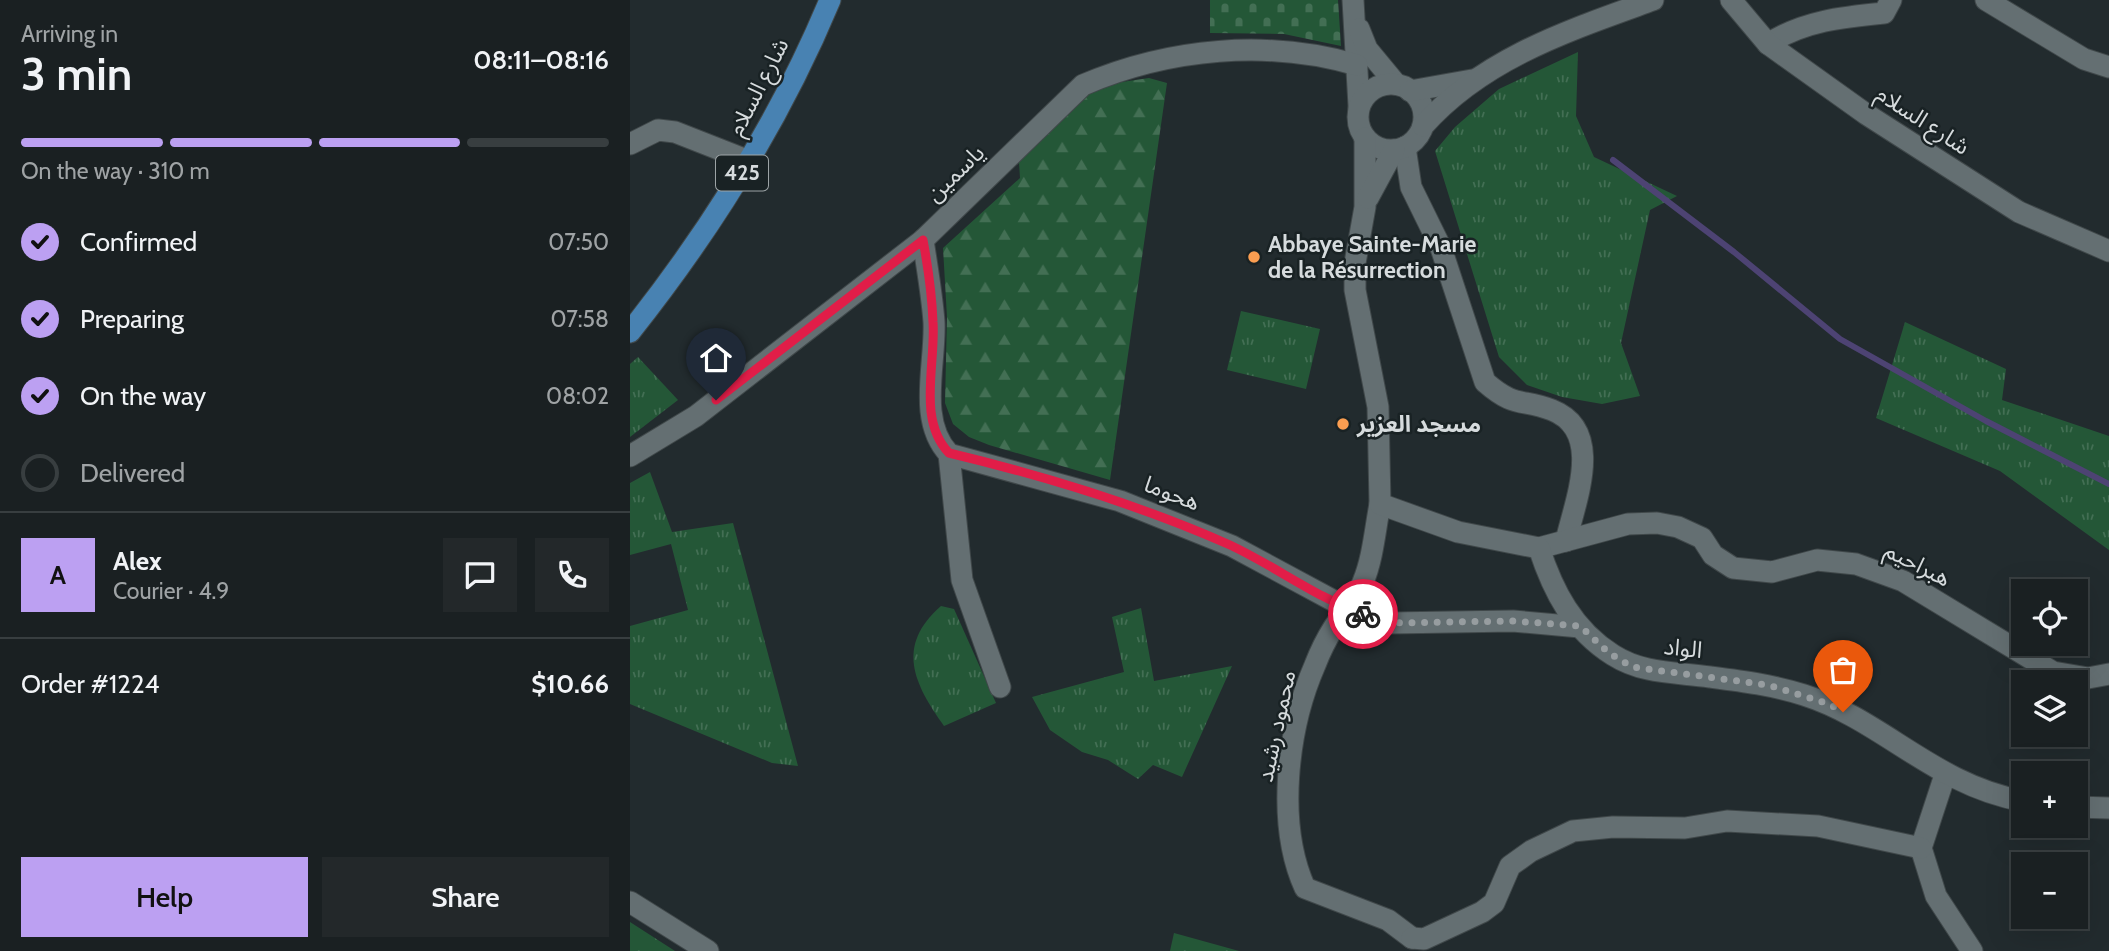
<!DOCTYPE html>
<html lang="en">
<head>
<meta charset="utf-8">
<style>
	:root { --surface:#1a2022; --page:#23282a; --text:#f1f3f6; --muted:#9fa3a5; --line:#383e40; --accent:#bca0f2 }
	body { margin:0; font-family:Cabin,"Noto Sans Arabic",sans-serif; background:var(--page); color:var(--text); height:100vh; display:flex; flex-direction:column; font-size:26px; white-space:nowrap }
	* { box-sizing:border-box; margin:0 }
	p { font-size:23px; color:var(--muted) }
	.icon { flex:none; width:38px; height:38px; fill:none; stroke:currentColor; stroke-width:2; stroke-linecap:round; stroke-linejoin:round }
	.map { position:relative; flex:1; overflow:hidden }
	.side { display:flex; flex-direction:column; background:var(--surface); width:630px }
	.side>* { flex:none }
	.controls { position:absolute; left:1381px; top:579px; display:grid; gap:14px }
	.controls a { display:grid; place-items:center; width:77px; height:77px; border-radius:0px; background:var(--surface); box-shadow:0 7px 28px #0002,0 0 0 2px var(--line); font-size:35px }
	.pin { position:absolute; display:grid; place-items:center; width:60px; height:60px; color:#fff; margin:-72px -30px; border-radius:50% 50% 50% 0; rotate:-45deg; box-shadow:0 0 7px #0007 }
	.pin .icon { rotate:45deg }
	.courier { position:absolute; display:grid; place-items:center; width:70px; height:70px; margin:-35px; border:5px solid #e11d48; border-radius:50%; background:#fff; color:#222; box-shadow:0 2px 9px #0007 }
	.headline em { font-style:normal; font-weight:600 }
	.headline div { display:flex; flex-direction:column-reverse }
	.headline { display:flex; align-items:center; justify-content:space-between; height:119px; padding:0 21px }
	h1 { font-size:46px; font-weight:600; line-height:52px }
	.bar { display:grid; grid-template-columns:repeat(4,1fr); gap:10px 7px; align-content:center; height:84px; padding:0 21px }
	.bar i { height:9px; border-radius:5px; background:var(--line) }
	.bar .active { background:var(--accent) }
	.bar p { grid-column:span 4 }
	.line { display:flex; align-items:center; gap:18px; padding:0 21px; border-top:2px solid var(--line) }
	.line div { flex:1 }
	.round { display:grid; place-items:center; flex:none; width:74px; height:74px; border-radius:0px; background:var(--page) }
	ol { padding:0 21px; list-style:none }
	li { display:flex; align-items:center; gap:21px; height:77px }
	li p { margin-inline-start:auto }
	li .icon { padding:7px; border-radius:50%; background:var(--accent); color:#111; stroke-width:4 }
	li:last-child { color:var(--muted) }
	li i { width:38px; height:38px; border:4px solid var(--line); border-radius:50% }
	.button { display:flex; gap:14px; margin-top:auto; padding:14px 21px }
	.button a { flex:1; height:80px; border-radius:0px; background:var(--accent); color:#111; font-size:28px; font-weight:600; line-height:80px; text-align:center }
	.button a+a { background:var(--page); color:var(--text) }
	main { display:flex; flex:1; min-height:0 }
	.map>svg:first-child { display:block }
	.grass { fill:url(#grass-tufts) }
	.forest { fill:url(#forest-firs) }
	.cemetery { fill:url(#cemetery-stones) }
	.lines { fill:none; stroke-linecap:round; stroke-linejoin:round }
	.stream { stroke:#4d4373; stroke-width:6 }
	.street-casing { stroke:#40484a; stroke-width:23 }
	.secondary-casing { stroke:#40484a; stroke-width:23 }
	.primary-casing { stroke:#40484a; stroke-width:23 }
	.street { stroke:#646f72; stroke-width:21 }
	.secondary { stroke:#646f72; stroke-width:21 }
	.primary { stroke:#4882b2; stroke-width:21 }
	.done { stroke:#979da0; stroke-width:7; stroke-dasharray:0 12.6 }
	.route { stroke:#e11d48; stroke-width:9 }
	.poi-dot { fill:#fb9e51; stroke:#192224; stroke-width:2.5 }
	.labels { text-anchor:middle; stroke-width:5; stroke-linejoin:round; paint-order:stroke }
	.shield { fill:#192224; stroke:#9da4a6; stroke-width:2 }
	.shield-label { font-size:21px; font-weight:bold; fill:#d6dbdd }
	.street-label { font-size:23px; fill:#d6dbdd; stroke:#192224 }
	.poi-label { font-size:23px; font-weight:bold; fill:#d6dbdd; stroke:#192224; text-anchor:start }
</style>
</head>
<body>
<main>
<section class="side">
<div class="headline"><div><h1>3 min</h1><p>Arriving in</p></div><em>08:11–08:16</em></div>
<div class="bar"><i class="active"></i><i class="active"></i><i class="active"></i><i></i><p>On the way · 310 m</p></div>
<ol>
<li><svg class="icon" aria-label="check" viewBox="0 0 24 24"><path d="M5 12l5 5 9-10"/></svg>Confirmed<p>07:50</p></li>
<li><svg class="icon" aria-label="check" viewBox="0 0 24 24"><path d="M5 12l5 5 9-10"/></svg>Preparing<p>07:58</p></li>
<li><svg class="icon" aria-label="check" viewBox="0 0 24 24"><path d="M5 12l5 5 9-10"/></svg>On the way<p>08:02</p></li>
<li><i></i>Delivered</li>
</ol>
<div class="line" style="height:126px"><b class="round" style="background:var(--accent);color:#111">A</b><div><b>Alex</b><p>Courier · 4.9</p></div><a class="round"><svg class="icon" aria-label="chat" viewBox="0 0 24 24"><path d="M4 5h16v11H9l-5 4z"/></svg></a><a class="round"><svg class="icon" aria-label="phone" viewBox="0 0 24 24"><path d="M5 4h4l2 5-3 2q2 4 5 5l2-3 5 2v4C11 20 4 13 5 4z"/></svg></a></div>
<div class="line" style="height:91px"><div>Order #1224</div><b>$10.66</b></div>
<div class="button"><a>Help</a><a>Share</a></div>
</section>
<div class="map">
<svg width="1479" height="951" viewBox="0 0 1479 951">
	<defs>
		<pattern id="grass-tufts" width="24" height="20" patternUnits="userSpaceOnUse" patternTransform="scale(1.75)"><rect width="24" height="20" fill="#245737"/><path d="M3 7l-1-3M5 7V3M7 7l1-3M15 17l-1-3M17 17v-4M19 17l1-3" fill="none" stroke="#436f54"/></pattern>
		<pattern id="forest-firs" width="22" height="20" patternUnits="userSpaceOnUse" patternTransform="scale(1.75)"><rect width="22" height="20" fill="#245737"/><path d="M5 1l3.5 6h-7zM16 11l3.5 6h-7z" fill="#436f54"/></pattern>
		<pattern id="cemetery-stones" width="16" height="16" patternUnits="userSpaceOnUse" patternTransform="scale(1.75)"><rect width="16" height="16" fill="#245737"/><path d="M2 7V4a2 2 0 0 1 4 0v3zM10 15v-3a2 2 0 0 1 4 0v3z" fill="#436f54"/></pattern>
	</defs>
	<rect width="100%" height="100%" fill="#222b2e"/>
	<g class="grass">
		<polygon points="948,52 946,116 964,157 1047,196 1020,210 991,343 1010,396 972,404 932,397 897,385 869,357 805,151 825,127 869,89"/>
		<polygon points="611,311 690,329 676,389 597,370"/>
		<polygon points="1275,322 1376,369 1372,400 1479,436 1479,550 1370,471 1246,418"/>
		<polygon points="8,357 48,400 0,437 0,364"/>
		<polygon points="20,472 42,532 103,523 168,766 142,763 0,704 0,626 58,610 41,544 0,555 0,483"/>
		<path d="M311,606L324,609L366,703L314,726C284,684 265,646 311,606Z"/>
		<polygon points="511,608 524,681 602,666 552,777 523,765 508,779 478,760 452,752 420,730 402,697 494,672 482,617"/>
		<polygon points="0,922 45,951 0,951"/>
		<polygon points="544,933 609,951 540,951"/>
	</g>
	<polygon class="forest" points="519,78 537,83 480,480 359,445 339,437 323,424 315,403 317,317 313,248 390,178 389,162 457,94 478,84"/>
	<polygon class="cemetery" points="580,0 708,0 711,46 654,34 580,33"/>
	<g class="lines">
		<polyline class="stream" points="983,160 1104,252 1210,339 1356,421 1479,484"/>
		<g class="street-casing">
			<g id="street">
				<polyline points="723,0 729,106"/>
				<polyline points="1356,0 1454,59 1479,67"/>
				<polyline points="729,29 737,49 766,84"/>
				<path d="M1138,44C1173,21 1213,17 1254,13L1261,0"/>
				<polyline points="0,144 28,130 45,132 119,161"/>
				<path d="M775,147L781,187L811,248L855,382C886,409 891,398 922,410C975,431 945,501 936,541"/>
				<path d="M293,240C297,267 302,295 304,322C306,364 287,420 319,454L490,501L602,546L719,609L761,623L883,621L950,627"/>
				<polyline points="319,454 332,580 370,687"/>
				<path d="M0,456L66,416L293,240L453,85C539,48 638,39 727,65"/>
				<path d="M750,504C745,530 743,558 733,582C727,599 714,612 704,627C697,638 690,652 685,665C657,729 646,824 675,888L758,920L782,938"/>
				<polyline points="909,548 998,524 1027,523 1048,527 1072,538 1083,555 1103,568 1142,572 1187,560 1226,564 1273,581 1423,672 1458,678 1479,674"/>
				<polyline points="1315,775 1291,848 1306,896 1342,951"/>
				<polyline points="782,938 794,939 852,912 864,903 880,866 901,851 943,831 983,827 1055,828 1097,821 1188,826 1291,848"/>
			</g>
		</g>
		<g class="secondary-casing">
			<g id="secondary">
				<polyline points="1101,0 1138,44 1236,114 1389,212 1479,251"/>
				<circle cx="761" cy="117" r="33"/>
				<polyline points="780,91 842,80"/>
				<path d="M793,126C853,58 940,30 1023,0"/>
				<path d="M735,138V207L725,263V290L748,407L750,504L828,532L909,548C923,591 943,630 983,655C1013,674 1045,672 1080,677C1111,681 1143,685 1174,695C1253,720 1304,785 1393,801"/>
				<polyline points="738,198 764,150"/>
				<polyline points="1446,807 1479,808"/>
				<polyline points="0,902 78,951"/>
			</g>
		</g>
		<g class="primary-casing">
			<path id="primary" d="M0,332C81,230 150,120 200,0"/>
		</g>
		<use href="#street" class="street"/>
		<use href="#secondary" class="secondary"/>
		<use href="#primary" class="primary"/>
	</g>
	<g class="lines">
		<polyline class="done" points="733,614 761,623 883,621 950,626 979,653 1002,667 1138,685 1199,704 1213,712"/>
		<path class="route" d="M86,400L293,240C298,267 302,295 303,322C306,364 287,420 319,453C415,476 510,505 600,545C645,566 687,598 733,614"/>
	</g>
	<g class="poi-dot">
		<circle cx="624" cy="257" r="7"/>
		<circle cx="713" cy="424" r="7"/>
	</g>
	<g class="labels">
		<rect class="shield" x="86" y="155.5" width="52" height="35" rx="5"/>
		<g class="shield-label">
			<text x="112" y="180">425</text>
		</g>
		<g class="street-label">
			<text transform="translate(128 87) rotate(-63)" y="8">شارع السلام</text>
			<text transform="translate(1293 120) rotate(33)" y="8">شارع السلام</text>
			<text transform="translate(325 173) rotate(-44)" y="8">ياسمين</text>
			<text transform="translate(542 493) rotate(21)" y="8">هحوما</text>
			<text transform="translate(1288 564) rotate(27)" y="8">هبراحيم</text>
			<text transform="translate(1053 648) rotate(6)" y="8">الواد</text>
			<text transform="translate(646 726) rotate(-78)" y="8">محمود رشيد</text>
		</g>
		<g class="poi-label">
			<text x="638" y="252">Abbaye Sainte-Marie<tspan x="638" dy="26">de la Résurrection</tspan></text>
			<text x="727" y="432">مسجد العزير</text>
		</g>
	</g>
</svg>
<div class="controls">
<a><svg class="icon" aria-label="locate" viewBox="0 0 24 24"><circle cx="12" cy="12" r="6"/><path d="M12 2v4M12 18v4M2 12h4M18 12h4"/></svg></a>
<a><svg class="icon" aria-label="layers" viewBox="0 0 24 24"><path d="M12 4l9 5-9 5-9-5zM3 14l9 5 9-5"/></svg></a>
<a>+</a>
<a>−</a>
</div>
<div class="pin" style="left:1213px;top:712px;background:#ea580c"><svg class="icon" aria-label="bag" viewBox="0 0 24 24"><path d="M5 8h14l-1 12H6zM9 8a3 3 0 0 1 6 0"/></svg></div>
<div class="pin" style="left:86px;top:400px;background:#1f2937"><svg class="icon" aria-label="home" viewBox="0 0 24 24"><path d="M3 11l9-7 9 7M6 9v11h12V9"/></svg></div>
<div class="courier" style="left:733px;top:614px"><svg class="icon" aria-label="bike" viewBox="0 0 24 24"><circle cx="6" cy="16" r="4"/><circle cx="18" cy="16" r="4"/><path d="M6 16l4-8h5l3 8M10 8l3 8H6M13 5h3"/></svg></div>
</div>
</main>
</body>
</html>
